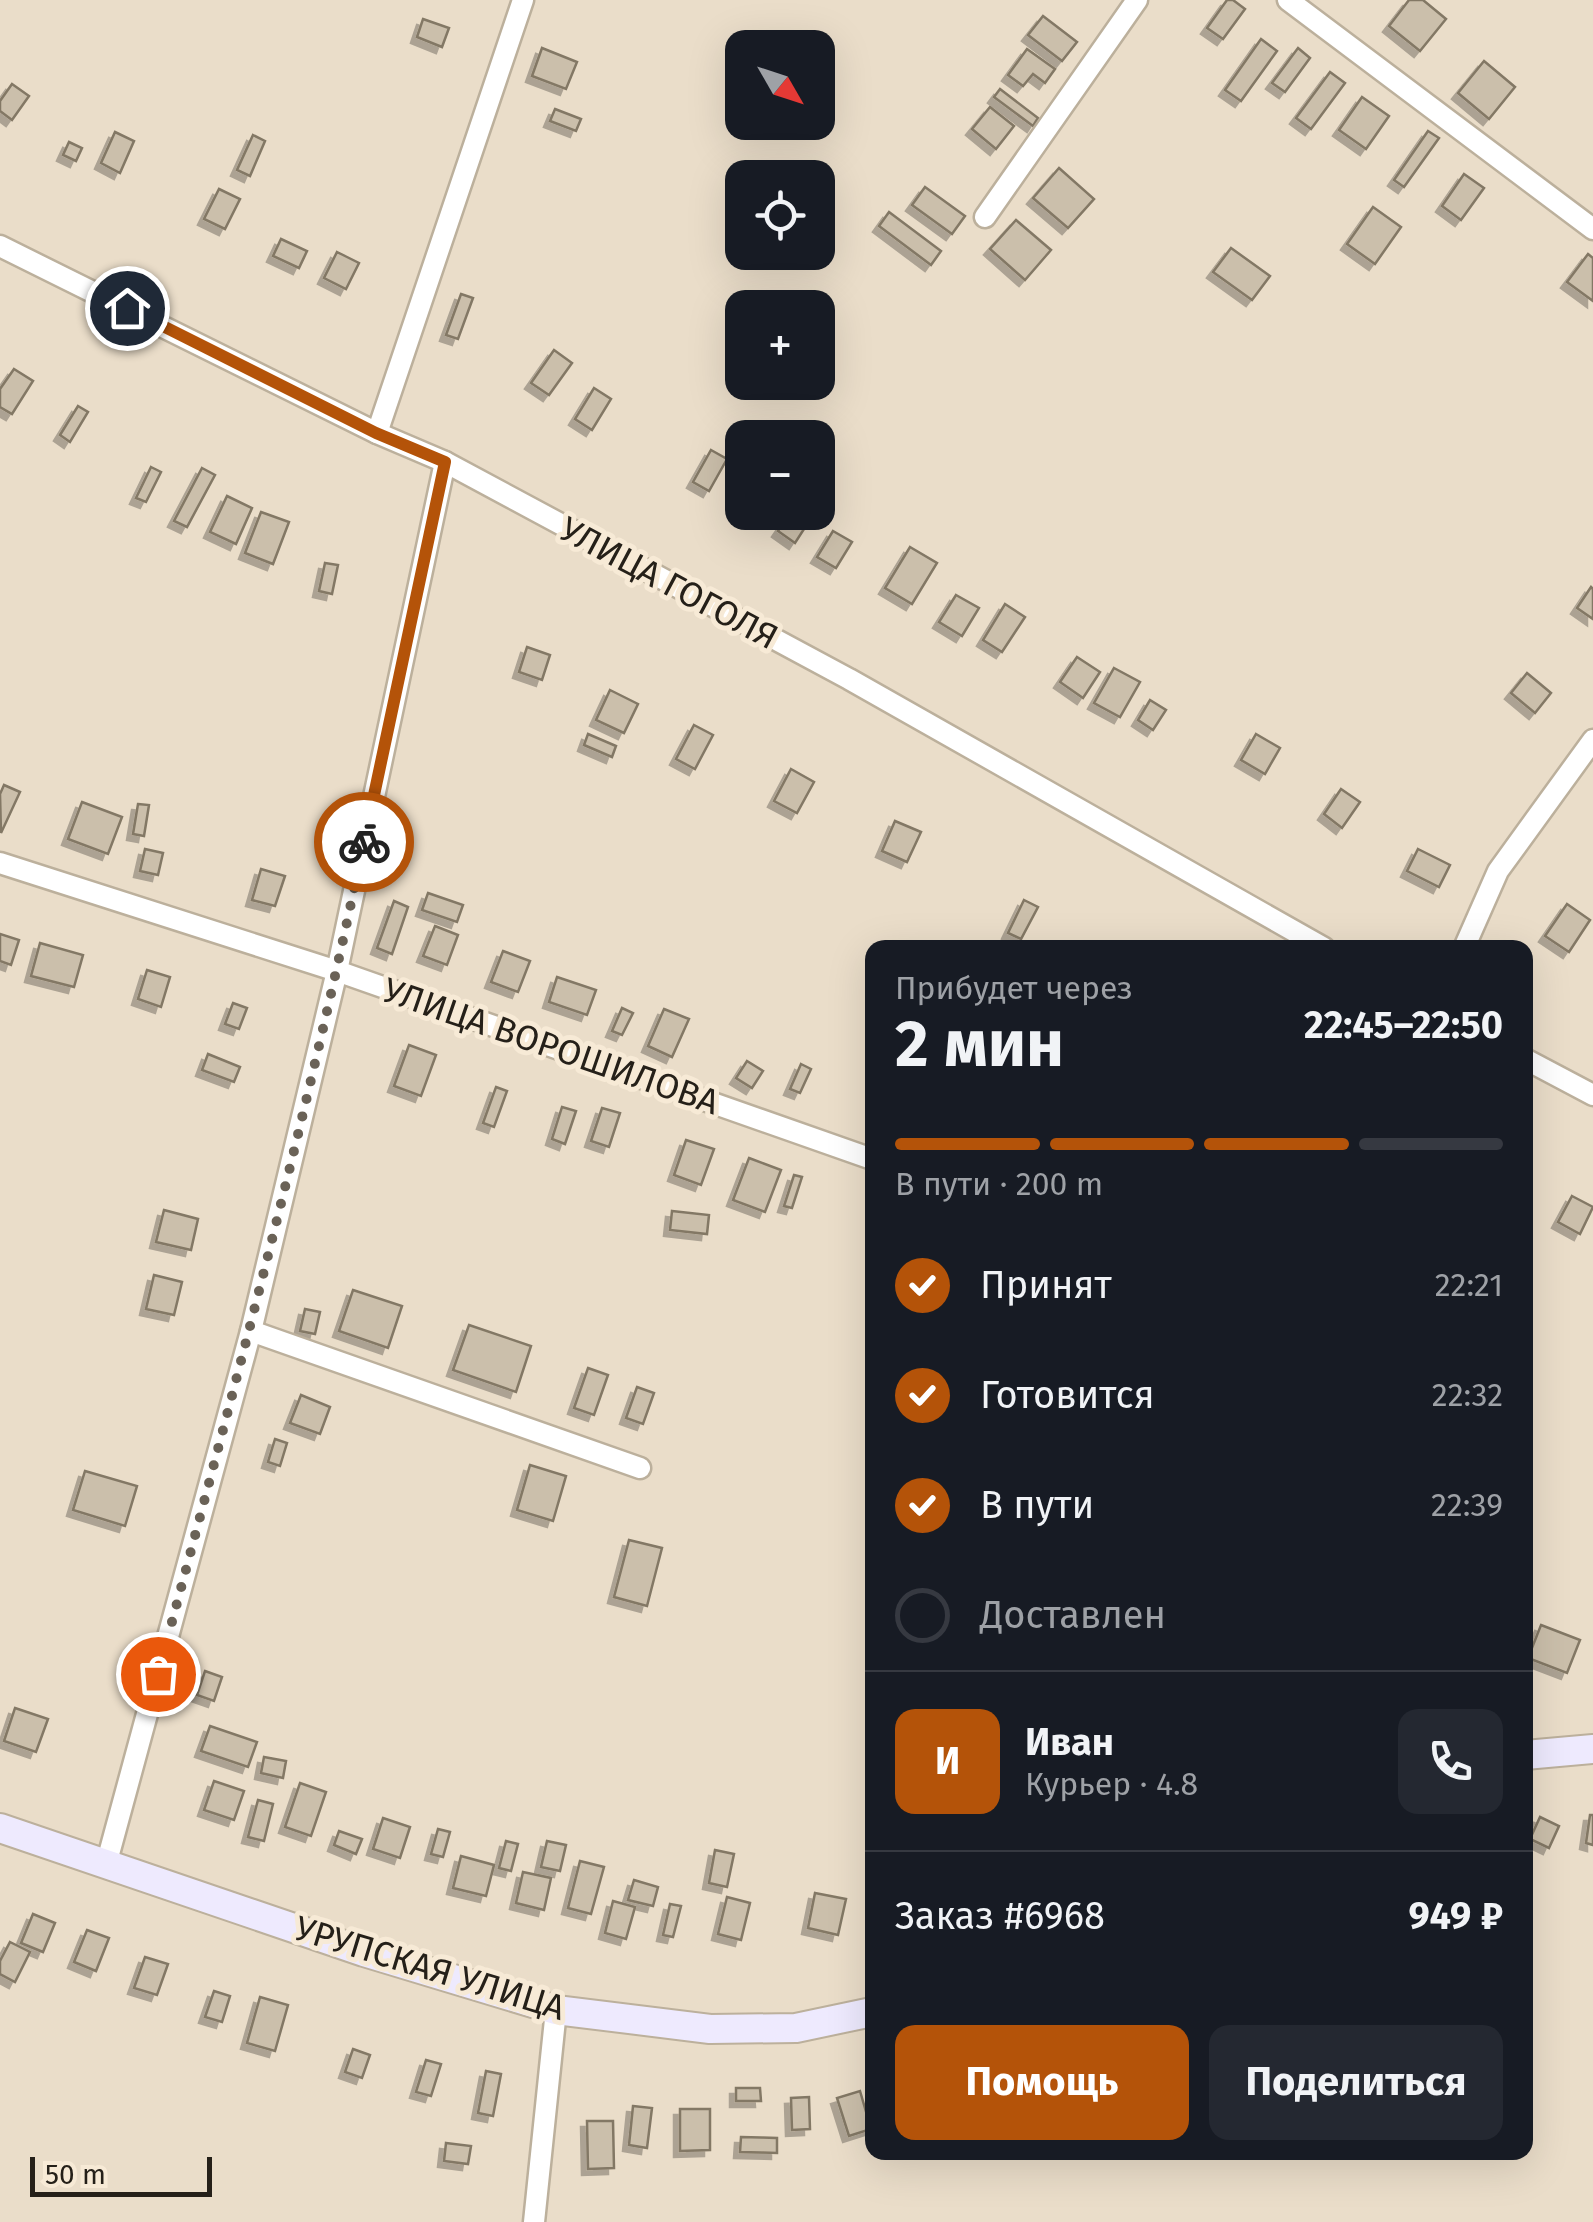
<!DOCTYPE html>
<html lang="ru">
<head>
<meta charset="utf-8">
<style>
	:root { --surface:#171b24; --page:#242831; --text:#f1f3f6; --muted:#9ea1a6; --line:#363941; --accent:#b45309 }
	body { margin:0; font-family:"Fira Sans",sans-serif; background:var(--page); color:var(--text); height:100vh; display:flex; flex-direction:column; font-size:38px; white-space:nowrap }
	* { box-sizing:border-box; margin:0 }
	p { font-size:32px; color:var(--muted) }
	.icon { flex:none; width:55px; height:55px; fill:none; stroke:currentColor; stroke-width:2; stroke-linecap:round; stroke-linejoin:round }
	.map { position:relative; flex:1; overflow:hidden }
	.drawer { position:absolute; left:865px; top:940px; width:668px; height:1220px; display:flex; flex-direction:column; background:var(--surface); border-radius:20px; box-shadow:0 10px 40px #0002 }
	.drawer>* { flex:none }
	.needle { width:65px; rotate:129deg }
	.fabs { position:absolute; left:725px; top:30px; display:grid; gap:20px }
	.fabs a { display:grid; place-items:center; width:110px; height:110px; border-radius:20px; background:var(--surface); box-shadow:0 10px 40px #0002; font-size:50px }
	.scale { position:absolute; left:30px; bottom:25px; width:182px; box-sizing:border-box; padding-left:10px; border:5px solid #252019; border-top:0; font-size:28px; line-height:35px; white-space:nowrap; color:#252019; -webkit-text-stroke:8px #f7ead6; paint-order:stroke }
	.pin { position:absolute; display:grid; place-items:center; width:85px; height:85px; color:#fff; margin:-42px; border:5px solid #fff; border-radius:50%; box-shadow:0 2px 10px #0007 }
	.courier { position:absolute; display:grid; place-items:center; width:100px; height:100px; margin:-50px; border:8px solid #b45309; border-radius:50%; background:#fff; color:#222; box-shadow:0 2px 12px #0007 }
	.summary em { font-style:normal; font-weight:700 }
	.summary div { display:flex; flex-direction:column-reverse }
	.summary { display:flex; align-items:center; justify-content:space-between; height:170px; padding:0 30px }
	h1 { font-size:65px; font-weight:700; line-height:75px }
	.bar { display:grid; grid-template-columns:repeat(4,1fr); gap:15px 10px; align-content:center; height:120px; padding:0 30px }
	.bar i { height:12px; border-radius:8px; background:var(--line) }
	.bar .current { background:var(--accent) }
	.bar p { grid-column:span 4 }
	.line { display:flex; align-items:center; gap:25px; padding:0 30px; border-top:2px solid var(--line) }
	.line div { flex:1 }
	.round { display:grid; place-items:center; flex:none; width:105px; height:105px; border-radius:20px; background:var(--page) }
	ol { padding:0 30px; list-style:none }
	li { display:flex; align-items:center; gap:30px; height:110px }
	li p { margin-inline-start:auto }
	li .icon { padding:10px; border-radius:50%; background:var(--accent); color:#fff; stroke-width:4 }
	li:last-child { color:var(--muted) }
	li i { width:55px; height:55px; border:5px solid var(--line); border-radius:50% }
	.button { display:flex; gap:20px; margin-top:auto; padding:20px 30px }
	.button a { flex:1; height:115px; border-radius:20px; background:var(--accent); color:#fff; font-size:40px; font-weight:700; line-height:115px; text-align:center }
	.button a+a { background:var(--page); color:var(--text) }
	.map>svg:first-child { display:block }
	.building { fill:#cbbfab; stroke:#837865; stroke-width:2.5; filter:url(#shadow) }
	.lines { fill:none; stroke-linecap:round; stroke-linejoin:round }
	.street-casing { stroke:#bcb09c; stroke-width:25 }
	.secondary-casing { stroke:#bcb09c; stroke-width:32 }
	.street { stroke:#fff; stroke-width:20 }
	.secondary { stroke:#eeeafe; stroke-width:28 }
	.done { stroke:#6a6257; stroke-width:10; stroke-dasharray:0 18 }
	.route { stroke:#b45309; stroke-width:12 }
	.labels { text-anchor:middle; stroke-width:10; stroke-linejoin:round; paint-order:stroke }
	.street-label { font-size:35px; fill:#252019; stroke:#f7ead6 }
</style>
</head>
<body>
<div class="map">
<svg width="1593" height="2222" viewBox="0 0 1593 2222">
	<defs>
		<filter id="shadow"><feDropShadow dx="-6" dy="6" stdDeviation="0" flood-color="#0004"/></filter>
	</defs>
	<rect width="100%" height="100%" fill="#eaddc9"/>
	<g class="building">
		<polygon points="1227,0 1233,0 1245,9 1223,39 1207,28"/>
		<polygon points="1409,0 1423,0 1446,19 1420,51 1389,26"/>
		<polygon points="1043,16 1077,42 1062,61 1028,35"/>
		<polygon points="423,19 449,28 442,47 417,37"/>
		<polygon points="1261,39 1277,51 1241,101 1225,90"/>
		<polygon points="542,48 577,62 566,89 532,76"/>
		<polygon points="1298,48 1310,58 1285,92 1272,83"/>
		<polygon points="1027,49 1055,69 1045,83 1033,74 1023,86 1008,75"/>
		<polygon points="1484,61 1515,87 1489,119 1458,93"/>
		<polygon points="1330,72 1345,83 1311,129 1296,118"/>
		<polygon points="12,84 29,96 12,120 0,111 0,101"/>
		<polygon points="1000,89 1038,118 1033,126 994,97"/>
		<polygon points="1362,97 1389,116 1366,149 1339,130"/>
		<polygon points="990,107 1014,126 996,149 972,129"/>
		<polygon points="555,109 581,119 576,131 550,121"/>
		<polygon points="1428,131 1439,138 1404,187 1394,180"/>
		<polygon points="115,132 134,141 120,173 101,163"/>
		<polygon points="253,135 265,141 250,176 237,170"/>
		<polygon points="69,142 82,148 76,161 63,155"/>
		<polygon points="1059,168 1094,199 1068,228 1033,198"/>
		<polygon points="1464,174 1484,188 1461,220 1442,206"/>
		<polygon points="925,187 965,216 952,234 912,205"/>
		<polygon points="219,189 240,199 225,229 204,219"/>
		<polygon points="1373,207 1401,227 1375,264 1347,244"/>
		<polygon points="889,212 941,251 931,265 879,226"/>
		<polygon points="1016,220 1051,250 1025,280 990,249"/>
		<polygon points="281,239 307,251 299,268 273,256"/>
		<polygon points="1231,248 1270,276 1252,300 1213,272"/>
		<polygon points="337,252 359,263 346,289 324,278"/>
		<polygon points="1588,254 1593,258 1593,301 1567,282"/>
		<polygon points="461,294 473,298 458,339 446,335"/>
		<polygon points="554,350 572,363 549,395 531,383"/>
		<polygon points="14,369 33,381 12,414 0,407 0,389"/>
		<polygon points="594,388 611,399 592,430 575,419"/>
		<polygon points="78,406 88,412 70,442 60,435"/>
		<polygon points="711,450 727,459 709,491 693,482"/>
		<polygon points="151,467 161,472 146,502 136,498"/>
		<polygon points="202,468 215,475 187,527 174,521"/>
		<polygon points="227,496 252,508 236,544 210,532"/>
		<polygon points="261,512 289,522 273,564 245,553"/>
		<polygon points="791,512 815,512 795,543 778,531"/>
		<polygon points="833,531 852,542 836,568 817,557"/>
		<polygon points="910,547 937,563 912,604 885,588"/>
		<polygon points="325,563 338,565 332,594 319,591"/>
		<polygon points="1591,587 1593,589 1593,619 1577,608"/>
		<polygon points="956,595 979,608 962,636 939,622"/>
		<polygon points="1005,604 1025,617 1002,652 983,640"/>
		<polygon points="527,647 550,655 542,680 519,672"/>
		<polygon points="1077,657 1100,672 1083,698 1060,682"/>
		<polygon points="1114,668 1140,682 1120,717 1094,703"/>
		<polygon points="1527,673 1551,693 1535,713 1511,693"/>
		<polygon points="610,690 638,704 624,733 596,720"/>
		<polygon points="1150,700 1166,710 1153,730 1138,720"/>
		<polygon points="694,725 713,735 695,769 676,759"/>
		<polygon points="588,734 616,746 612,757 584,745"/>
		<polygon points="1256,734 1280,748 1265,774 1241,760"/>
		<polygon points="791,769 814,782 797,813 774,801"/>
		<polygon points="4,785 20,792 1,833 0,794"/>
		<polygon points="1341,789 1360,802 1342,828 1324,814"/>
		<polygon points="82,802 122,817 108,854 68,839"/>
		<polygon points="138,804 149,805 144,836 133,834"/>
		<polygon points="895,821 921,832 907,862 882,851"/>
		<polygon points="145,849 163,853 158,875 140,871"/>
		<polygon points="1418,849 1450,865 1439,887 1407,871"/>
		<polygon points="261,869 285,876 275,906 252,900"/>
		<polygon points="428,893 463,905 457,922 422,910"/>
		<polygon points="1024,900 1038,907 1021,939 1008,933"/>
		<polygon points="394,901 408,907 392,954 377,948"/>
		<polygon points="1567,904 1590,920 1569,952 1545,936"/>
		<polygon points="435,926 458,935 447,965 423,956"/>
		<polygon points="0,934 19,940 11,965 0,961"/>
		<polygon points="40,943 83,955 74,987 31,976"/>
		<polygon points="503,951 530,961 518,992 491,982"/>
		<polygon points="147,970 170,977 161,1007 138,999"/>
		<polygon points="557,977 596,990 587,1015 549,1002"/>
		<polygon points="233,1003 247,1008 239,1029 225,1024"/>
		<polygon points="622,1008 633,1013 622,1035 612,1031"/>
		<polygon points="664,1009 689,1019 672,1057 648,1046"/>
		<polygon points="409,1045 436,1055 421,1096 394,1086"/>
		<polygon points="208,1054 240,1067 234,1082 202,1070"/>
		<polygon points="747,1061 763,1071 752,1088 736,1078"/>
		<polygon points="801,1064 811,1069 800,1093 790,1089"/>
		<polygon points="496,1087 507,1091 494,1127 483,1123"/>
		<polygon points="562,1107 576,1111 565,1144 552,1139"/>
		<polygon points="602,1108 620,1113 609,1147 591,1141"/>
		<polygon points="686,1140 714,1149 701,1185 674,1175"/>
		<polygon points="749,1158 781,1170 765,1212 733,1200"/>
		<polygon points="794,1175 802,1177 792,1208 784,1206"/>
		<polygon points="1572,1196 1593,1207 1580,1234 1558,1222"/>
		<polygon points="164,1210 198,1219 191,1250 156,1242"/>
		<polygon points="672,1211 709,1215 707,1234 670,1230"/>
		<polygon points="154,1275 182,1282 174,1315 146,1309"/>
		<polygon points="353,1290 402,1306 388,1348 339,1331"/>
		<polygon points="305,1309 320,1312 315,1334 300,1331"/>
		<polygon points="469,1325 531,1346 516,1392 453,1370"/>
		<polygon points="588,1368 608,1375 594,1415 574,1408"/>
		<polygon points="637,1387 654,1393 643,1424 626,1418"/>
		<polygon points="301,1395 330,1407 320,1434 290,1423"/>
		<polygon points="275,1439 287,1443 280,1466 268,1462"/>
		<polygon points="530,1465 566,1476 553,1521 517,1510"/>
		<polygon points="85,1471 137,1486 125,1526 73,1510"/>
		<polygon points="629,1540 662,1548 647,1606 614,1597"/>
		<polygon points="1541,1625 1580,1640 1567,1673 1528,1658"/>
		<polygon points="205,1671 222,1677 214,1701 197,1695"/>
		<polygon points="15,1708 48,1719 36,1752 4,1741"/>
		<polygon points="210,1726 257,1742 248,1767 201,1751"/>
		<polygon points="264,1757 286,1761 283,1778 261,1773"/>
		<polygon points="214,1781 244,1791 234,1820 204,1810"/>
		<polygon points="300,1783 326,1792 311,1836 285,1827"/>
		<polygon points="258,1800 273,1804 264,1841 248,1837"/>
		<polygon points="1590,1815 1593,1815 1593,1845 1586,1843"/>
		<polygon points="1540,1817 1559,1826 1549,1848 1530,1839"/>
		<polygon points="383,1818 410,1827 400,1858 373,1849"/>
		<polygon points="438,1829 450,1832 443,1857 431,1854"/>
		<polygon points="339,1831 362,1839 356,1854 334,1845"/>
		<polygon points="506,1841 518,1844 511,1871 499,1868"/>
		<polygon points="547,1841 566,1845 560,1871 541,1867"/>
		<polygon points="715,1850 734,1854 727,1887 709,1883"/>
		<polygon points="461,1856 494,1865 486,1896 453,1888"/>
		<polygon points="580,1861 604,1867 591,1914 568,1908"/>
		<polygon points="523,1872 551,1878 544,1910 516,1903"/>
		<polygon points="634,1880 658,1887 653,1906 628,1900"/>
		<polygon points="815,1893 846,1899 838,1935 808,1928"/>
		<polygon points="727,1897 750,1903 741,1940 718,1934"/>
		<polygon points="613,1901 635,1907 626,1939 605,1933"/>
		<polygon points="670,1904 681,1906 673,1937 663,1935"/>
		<polygon points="33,1914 55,1923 43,1952 21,1943"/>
		<polygon points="87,1930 109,1938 96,1971 74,1962"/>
		<polygon points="10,1942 30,1952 15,1982 0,1974 0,1961"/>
		<polygon points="145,1957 168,1964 157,1995 134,1988"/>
		<polygon points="214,1991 230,1996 222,2022 205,2017"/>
		<polygon points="260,1997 288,2005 275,2051 247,2043"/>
		<polygon points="353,2049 370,2055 362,2078 345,2072"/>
		<polygon points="426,2060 441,2064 431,2096 416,2092"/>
		<polygon points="486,2071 501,2074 493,2116 478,2113"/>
		<polygon points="736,2088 760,2088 761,2101 736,2101"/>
		<polygon points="860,2091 871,2129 849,2136 837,2098"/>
		<polygon points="809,2097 810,2129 792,2130 791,2098"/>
		<polygon points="633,2106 652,2108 647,2148 629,2145"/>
		<polygon points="680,2109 710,2109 710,2150 680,2151"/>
		<polygon points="587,2121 613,2121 614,2168 588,2169"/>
		<polygon points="741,2137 777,2138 777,2153 740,2152"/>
		<polygon points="446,2143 471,2146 468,2164 444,2161"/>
	</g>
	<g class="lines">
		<g class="street-casing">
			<g id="street">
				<polyline points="1288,0 1593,229"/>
				<polyline points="985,217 1137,0"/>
				<polyline points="0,246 377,433 445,462 849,679 1324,948"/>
				<polyline points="377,433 523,0"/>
				<polyline points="0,863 337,971 872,1159"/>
				<polyline points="1464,948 1498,871 1593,740"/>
				<polyline points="1525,1059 1593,1095"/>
				<polyline points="251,1331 640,1468"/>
				<polyline points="106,1865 251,1331 337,971 445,462"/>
				<polyline points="534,2222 556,2010"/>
			</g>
		</g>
		<g class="secondary-casing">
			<g id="secondary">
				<polyline points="1525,1755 1593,1749"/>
				<polyline points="0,1828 364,1952 556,2010 710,2029 796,2028 872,2012"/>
			</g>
		</g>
		<use href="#street" class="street"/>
		<use href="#secondary" class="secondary"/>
	</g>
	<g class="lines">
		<path class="done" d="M158,1674C232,1398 306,1122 364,842"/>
		<polyline class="route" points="127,308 376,433 445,462 364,842"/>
	</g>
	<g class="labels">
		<g class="street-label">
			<text transform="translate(669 583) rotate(28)" y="12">УЛИЦА ГОГОЛЯ</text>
			<text transform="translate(551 1046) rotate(19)" y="12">УЛИЦА ВОРОШИЛОВА</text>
			<text transform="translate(430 1968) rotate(17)" y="12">УРУПСКАЯ УЛИЦА</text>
		</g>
	</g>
</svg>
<div class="fabs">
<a><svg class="needle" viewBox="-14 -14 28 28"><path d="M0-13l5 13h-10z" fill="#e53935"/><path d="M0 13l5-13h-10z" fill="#9ea1a6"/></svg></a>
<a><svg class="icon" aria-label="locate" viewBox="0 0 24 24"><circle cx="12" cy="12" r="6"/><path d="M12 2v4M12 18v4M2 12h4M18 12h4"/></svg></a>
<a>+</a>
<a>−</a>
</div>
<div class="scale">50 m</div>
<div class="pin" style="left:158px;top:1674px;background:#ea580c"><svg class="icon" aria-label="bag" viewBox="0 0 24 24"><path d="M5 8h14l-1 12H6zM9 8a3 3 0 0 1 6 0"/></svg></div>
<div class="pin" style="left:127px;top:308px;background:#1f2937"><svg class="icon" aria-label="home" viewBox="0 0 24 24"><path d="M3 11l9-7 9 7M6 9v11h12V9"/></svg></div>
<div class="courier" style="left:364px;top:842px"><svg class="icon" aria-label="bike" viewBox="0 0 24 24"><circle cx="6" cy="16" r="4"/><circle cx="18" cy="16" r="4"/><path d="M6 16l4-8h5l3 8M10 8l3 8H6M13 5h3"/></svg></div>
<section class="drawer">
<div class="summary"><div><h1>2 мин</h1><p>Прибудет через</p></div><em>22:45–22:50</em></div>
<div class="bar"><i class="current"></i><i class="current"></i><i class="current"></i><i></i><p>В пути · 200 m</p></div>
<ol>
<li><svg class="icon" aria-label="check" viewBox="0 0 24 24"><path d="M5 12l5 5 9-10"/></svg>Принят<p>22:21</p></li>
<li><svg class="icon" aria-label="check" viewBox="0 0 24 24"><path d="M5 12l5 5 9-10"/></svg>Готовится<p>22:32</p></li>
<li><svg class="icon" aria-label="check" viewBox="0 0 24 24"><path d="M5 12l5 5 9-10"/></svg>В пути<p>22:39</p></li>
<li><i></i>Доставлен</li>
</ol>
<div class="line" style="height:180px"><b class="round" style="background:var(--accent);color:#fff">И</b><div><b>Иван</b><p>Курьер · 4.8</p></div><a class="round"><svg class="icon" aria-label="phone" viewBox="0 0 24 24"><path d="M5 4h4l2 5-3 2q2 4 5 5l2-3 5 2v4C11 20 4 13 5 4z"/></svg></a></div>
<div class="line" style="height:130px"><div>Заказ #6968</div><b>949 ₽</b></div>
<div class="button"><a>Помощь</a><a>Поделиться</a></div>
</section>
</div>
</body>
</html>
